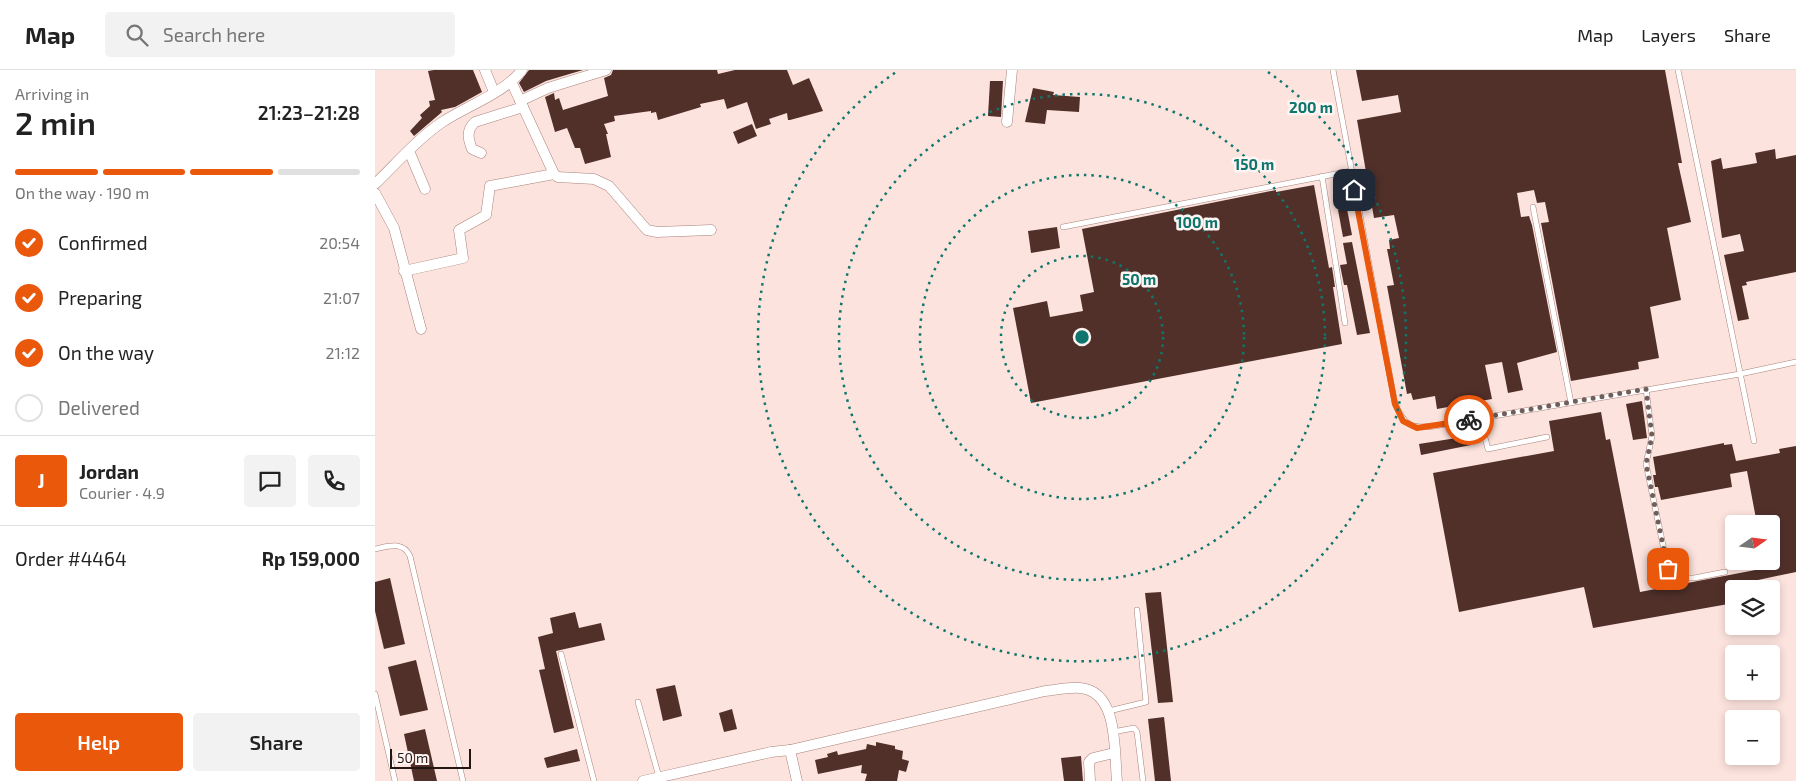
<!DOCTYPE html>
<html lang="en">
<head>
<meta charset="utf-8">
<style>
	:root { --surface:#fff; --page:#f2f2f2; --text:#222; --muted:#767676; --line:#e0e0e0; --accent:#ea580c }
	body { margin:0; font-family:"Exo 2",sans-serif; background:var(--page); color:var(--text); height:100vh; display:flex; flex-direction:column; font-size:19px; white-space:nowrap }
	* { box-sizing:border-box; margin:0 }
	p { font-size:16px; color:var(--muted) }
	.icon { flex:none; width:28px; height:28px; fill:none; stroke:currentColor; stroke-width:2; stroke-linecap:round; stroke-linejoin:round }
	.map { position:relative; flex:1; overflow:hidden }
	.drawer { display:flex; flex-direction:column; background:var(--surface); width:375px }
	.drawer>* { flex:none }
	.needle { width:32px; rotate:76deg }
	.fabs { position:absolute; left:1350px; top:445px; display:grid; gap:10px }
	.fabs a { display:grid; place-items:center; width:55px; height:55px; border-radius:5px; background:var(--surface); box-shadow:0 2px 8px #0003; font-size:25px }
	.scale { position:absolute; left:15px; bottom:12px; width:81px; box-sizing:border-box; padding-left:5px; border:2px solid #241613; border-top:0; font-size:14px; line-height:18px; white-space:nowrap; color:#241613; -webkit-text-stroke:4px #fef5f3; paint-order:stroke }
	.pin { position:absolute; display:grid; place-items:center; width:42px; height:42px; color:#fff; margin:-21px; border-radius:10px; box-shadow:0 2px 8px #0006 }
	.courier { position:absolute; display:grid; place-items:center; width:50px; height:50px; margin:-25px; border:4px solid #ea580c; border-radius:50%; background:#fff; color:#222; box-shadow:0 1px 6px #0007 }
	.overview em { font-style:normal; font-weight:600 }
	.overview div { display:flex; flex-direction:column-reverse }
	.overview { display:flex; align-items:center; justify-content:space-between; height:85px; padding:0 15px }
	h1 { font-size:32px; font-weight:600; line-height:38px }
	.bar { display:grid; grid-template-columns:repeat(4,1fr); gap:8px 5px; align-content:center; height:60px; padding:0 15px }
	.bar i { height:6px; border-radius:4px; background:var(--line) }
	.bar .on { background:var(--accent) }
	.bar p { grid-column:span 4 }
	.line { display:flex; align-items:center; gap:12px; padding:0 15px; border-top:1px solid var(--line) }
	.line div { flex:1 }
	.round { display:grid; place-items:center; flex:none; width:52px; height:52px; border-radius:5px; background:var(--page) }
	ol { padding:0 15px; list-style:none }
	li { display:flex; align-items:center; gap:15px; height:55px }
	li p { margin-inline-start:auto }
	li .icon { padding:5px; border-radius:50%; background:var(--accent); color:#fff; stroke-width:4 }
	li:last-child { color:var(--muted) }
	li i { width:28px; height:28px; border:2px solid var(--line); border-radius:50% }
	.button { display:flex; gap:10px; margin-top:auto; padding:10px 15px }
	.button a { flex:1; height:58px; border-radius:5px; background:var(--accent); color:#fff; font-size:20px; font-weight:600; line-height:58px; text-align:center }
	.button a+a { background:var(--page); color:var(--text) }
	header { display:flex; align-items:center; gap:30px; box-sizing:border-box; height:70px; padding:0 25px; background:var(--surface); border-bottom:1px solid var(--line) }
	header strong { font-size:24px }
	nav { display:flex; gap:28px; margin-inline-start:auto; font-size:18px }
	.search { width:350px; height:45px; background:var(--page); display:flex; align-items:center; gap:12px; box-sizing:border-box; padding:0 18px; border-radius:5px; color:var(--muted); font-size:19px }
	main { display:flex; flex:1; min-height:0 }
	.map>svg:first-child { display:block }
	.building { fill:#51302a }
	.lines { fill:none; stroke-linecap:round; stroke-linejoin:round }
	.lane-casing { stroke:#a8827a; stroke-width:6 }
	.street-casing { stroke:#a8827a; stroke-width:11 }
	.lane { stroke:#fff; stroke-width:5 }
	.street { stroke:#fff; stroke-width:10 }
	.done { stroke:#705e5a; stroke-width:5; stroke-dasharray:0 9 }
	.route { stroke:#ea580c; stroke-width:6 }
	.ring { fill:none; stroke:#0f766e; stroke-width:2.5; stroke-dasharray:2.5 5 }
	.centre { fill:#0f766e; stroke:#fef5f3; stroke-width:2.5 }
	.ring-label { font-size:15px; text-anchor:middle; font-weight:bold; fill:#0f766e; stroke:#fef5f3; stroke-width:5; stroke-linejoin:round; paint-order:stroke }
</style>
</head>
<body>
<header>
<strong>Map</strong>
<div class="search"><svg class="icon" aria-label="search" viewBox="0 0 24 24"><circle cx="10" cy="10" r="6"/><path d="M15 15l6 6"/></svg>Search here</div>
<nav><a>Map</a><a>Layers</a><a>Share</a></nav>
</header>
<main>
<section class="drawer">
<div class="overview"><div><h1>2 min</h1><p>Arriving in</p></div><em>21:23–21:28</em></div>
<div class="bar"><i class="on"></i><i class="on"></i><i class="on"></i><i></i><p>On the way · 190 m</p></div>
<ol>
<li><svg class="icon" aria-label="check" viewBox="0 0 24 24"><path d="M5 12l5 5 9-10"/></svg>Confirmed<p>20:54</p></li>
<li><svg class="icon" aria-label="check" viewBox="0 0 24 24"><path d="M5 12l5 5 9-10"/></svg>Preparing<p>21:07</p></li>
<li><svg class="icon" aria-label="check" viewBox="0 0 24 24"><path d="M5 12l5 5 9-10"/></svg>On the way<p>21:12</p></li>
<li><i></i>Delivered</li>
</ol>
<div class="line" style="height:90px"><b class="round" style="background:var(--accent);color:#fff">J</b><div><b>Jordan</b><p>Courier · 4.9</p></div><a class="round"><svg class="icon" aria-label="chat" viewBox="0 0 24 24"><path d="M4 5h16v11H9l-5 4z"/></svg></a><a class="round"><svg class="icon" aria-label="phone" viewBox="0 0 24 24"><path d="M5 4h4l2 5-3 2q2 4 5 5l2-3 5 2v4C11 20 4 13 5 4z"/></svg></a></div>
<div class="line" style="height:65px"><div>Order #4464</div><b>Rp 159,000</b></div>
<div class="button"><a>Help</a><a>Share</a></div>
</section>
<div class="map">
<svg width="1421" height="711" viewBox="0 0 1421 711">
	<rect width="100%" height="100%" fill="#fde3de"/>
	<g class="building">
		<polygon points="59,0 98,0 107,22 80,37 66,40 67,42 39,66 35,61 47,48 45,45 55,36 54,31 60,30 53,1"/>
		<polygon points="154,0 208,0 171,11 149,22 144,13"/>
		<polygon points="238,0 342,0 343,4 360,0 412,0 418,15 434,8 448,41 415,50 413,50 412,43 394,49 396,54 381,59 372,32 352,39 349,29 325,34 326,37 283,50 281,42 276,43 276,41 239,46 240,51 229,54 233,64 231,64 236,87 210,94 205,78 200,78 192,58 180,62 170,27 179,23 180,30 184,28 188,40 233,26 229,8 236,5"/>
		<polygon points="981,0 1290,0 1307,93 1303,93 1316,152 1292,158 1306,230 1275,237 1284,288 1263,292 1264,299 1196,311 1166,153 1174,152 1170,132 1162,133 1159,120 1142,123 1146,147 1154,146 1157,155 1182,282 1142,293 1148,320 1133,323 1127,292 1110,295 1117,329 1062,339 1060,326 1038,330 1036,323 1032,324 1012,216 1019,215 1012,179 1015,179 1014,170 1024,168 1019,145 999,148 982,50 1026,42 1023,25 987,31"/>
		<polygon points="615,11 628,11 626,47 613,46"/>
		<polygon points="658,18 679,22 678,25 705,27 704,42 672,40 670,54 650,52"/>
		<polygon points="377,54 382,66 363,74 358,62"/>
		<polygon points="1400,79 1401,89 1421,85 1421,202 1371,212 1372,215 1367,216 1374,249 1363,251 1349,185 1369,181 1365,164 1347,168 1336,91 1346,88 1348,99 1382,93 1380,83"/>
		<polygon points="939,115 954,198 957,197 960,217 958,217 967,274 656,333 638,238 672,231 675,247 708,241 705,225 719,222 707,159 901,120 901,122"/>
		<polygon points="972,139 977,165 968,167 963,140"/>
		<polygon points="682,157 685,178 656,183 653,161"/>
		<polygon points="977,172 995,263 982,265 972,215 969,215 965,195 972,194 968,173"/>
		<polygon points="1267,331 1272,368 1258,370 1251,334"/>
		<polygon points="1226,342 1231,370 1235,369 1265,522 1391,498 1390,491 1396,491 1396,454 1382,454 1372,401 1355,404 1357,417 1286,430 1283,417 1280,417 1278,405 1281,405 1278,387 1349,373 1349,375 1357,374 1361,391 1405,383 1404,379 1421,376 1421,502 1383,510 1385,519 1359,519 1359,533 1218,558 1209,517 1084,542 1058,403 1179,381 1174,351"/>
		<polygon points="1094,366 1096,375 1046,385 1044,374"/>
		<polygon points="15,508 30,574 9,579 0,541 0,512"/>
		<polygon points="786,522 798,632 783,633 770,523"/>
		<polygon points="200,542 204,558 226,553 230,570 181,581 199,658 179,663 164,600 170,599 163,567 178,563 175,548"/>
		<polygon points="41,590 53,640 25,646 13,597"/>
		<polygon points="300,615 307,646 288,651 281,619"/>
		<polygon points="357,639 362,659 349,662 344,643"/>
		<polygon points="789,647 796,711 780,711 773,649"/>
		<polygon points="50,659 62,711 39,711 29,664"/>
		<polygon points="501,672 520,676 520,679 528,681 527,689 534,691 531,702 524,700 522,711 490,711 492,704 486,703 487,695 443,704 440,690 453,687 452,684 462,681 463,685 491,679 492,674 501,676"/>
		<polygon points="202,679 205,691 172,698 169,688"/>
		<polygon points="706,686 708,711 689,711 686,688"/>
	</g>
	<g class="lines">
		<g class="lane-casing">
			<g id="lane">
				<path d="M958,0L1020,334C1030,356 1036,359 1060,356L1365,304L1421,292"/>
				<polyline points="1303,0 1379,371"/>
				<polyline points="947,106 970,253"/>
				<polyline points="1158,137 1196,333"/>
				<polyline points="688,157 976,101"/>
				<polyline points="1271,319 1277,366 1271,394 1293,499 1301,508 1319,508 1350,502"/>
				<polyline points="1105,349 1113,379 1172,367"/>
				<path d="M0,479C14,476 28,471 35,486L88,711"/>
				<polyline points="186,584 219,711"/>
				<polyline points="0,624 20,711"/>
				<polyline points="263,632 284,707"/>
				<polyline points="734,641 771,632 762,540"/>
				<polyline points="738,662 759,658 762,662 768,711"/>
			</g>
		</g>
		<g class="street-casing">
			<g id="street">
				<polyline points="110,0 119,22"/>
				<polyline points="136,11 179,104 183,107 219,109 234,116 272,160 282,162 336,160"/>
				<polyline points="145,31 173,18 231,0"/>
				<polyline points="632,52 637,0"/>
				<polyline points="34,81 50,119"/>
				<path d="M106,83L97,79C93,69 91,60 100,52L148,37"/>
				<path d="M0,114C21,94 41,70 66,53C89,37 130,23 147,0"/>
				<polyline points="0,123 19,158 46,259"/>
				<polyline points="29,201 88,188 84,160 111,145 115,116 179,104"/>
				<polyline points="415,680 422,711"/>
				<path d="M268,711L396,682L415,680L670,621C681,620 694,617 705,618C744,621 739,682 742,711"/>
				<polyline points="715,711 714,692 718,688 739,683"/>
			</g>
		</g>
		<use href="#lane" class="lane"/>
		<use href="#street" class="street"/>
	</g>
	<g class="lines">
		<polyline class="done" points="1094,350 1271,319 1277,366 1271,394 1293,499"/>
		<polyline class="route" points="979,120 1020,334 1028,351 1042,358 1094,350"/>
	</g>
	<g class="ring">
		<circle cx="707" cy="267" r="81"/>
		<circle cx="707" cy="267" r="162"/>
		<circle cx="707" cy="267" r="243"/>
		<path d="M893 2A324 324 0 1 1 521 2"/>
	</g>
	<circle cx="707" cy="267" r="8" class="centre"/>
	<g class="ring-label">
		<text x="936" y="43">200 m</text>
		<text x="879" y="100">150 m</text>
		<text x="822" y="158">100 m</text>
		<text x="764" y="215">50 m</text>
	</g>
</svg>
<div class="fabs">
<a><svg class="needle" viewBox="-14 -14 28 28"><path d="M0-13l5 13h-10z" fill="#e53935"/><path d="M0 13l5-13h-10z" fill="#767676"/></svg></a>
<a><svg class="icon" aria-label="layers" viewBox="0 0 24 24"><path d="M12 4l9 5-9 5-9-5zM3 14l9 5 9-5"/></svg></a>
<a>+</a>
<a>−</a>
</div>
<div class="scale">50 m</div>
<div class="pin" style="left:1293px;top:499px;background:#ea580c"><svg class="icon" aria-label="bag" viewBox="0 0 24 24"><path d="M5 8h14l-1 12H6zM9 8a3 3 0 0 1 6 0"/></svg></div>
<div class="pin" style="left:979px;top:120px;background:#1f2937"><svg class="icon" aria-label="home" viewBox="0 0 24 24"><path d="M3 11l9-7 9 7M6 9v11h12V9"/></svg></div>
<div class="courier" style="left:1094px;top:350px"><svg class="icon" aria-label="bike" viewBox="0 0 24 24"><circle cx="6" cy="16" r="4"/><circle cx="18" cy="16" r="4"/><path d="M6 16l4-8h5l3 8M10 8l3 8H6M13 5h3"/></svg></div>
</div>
</main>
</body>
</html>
